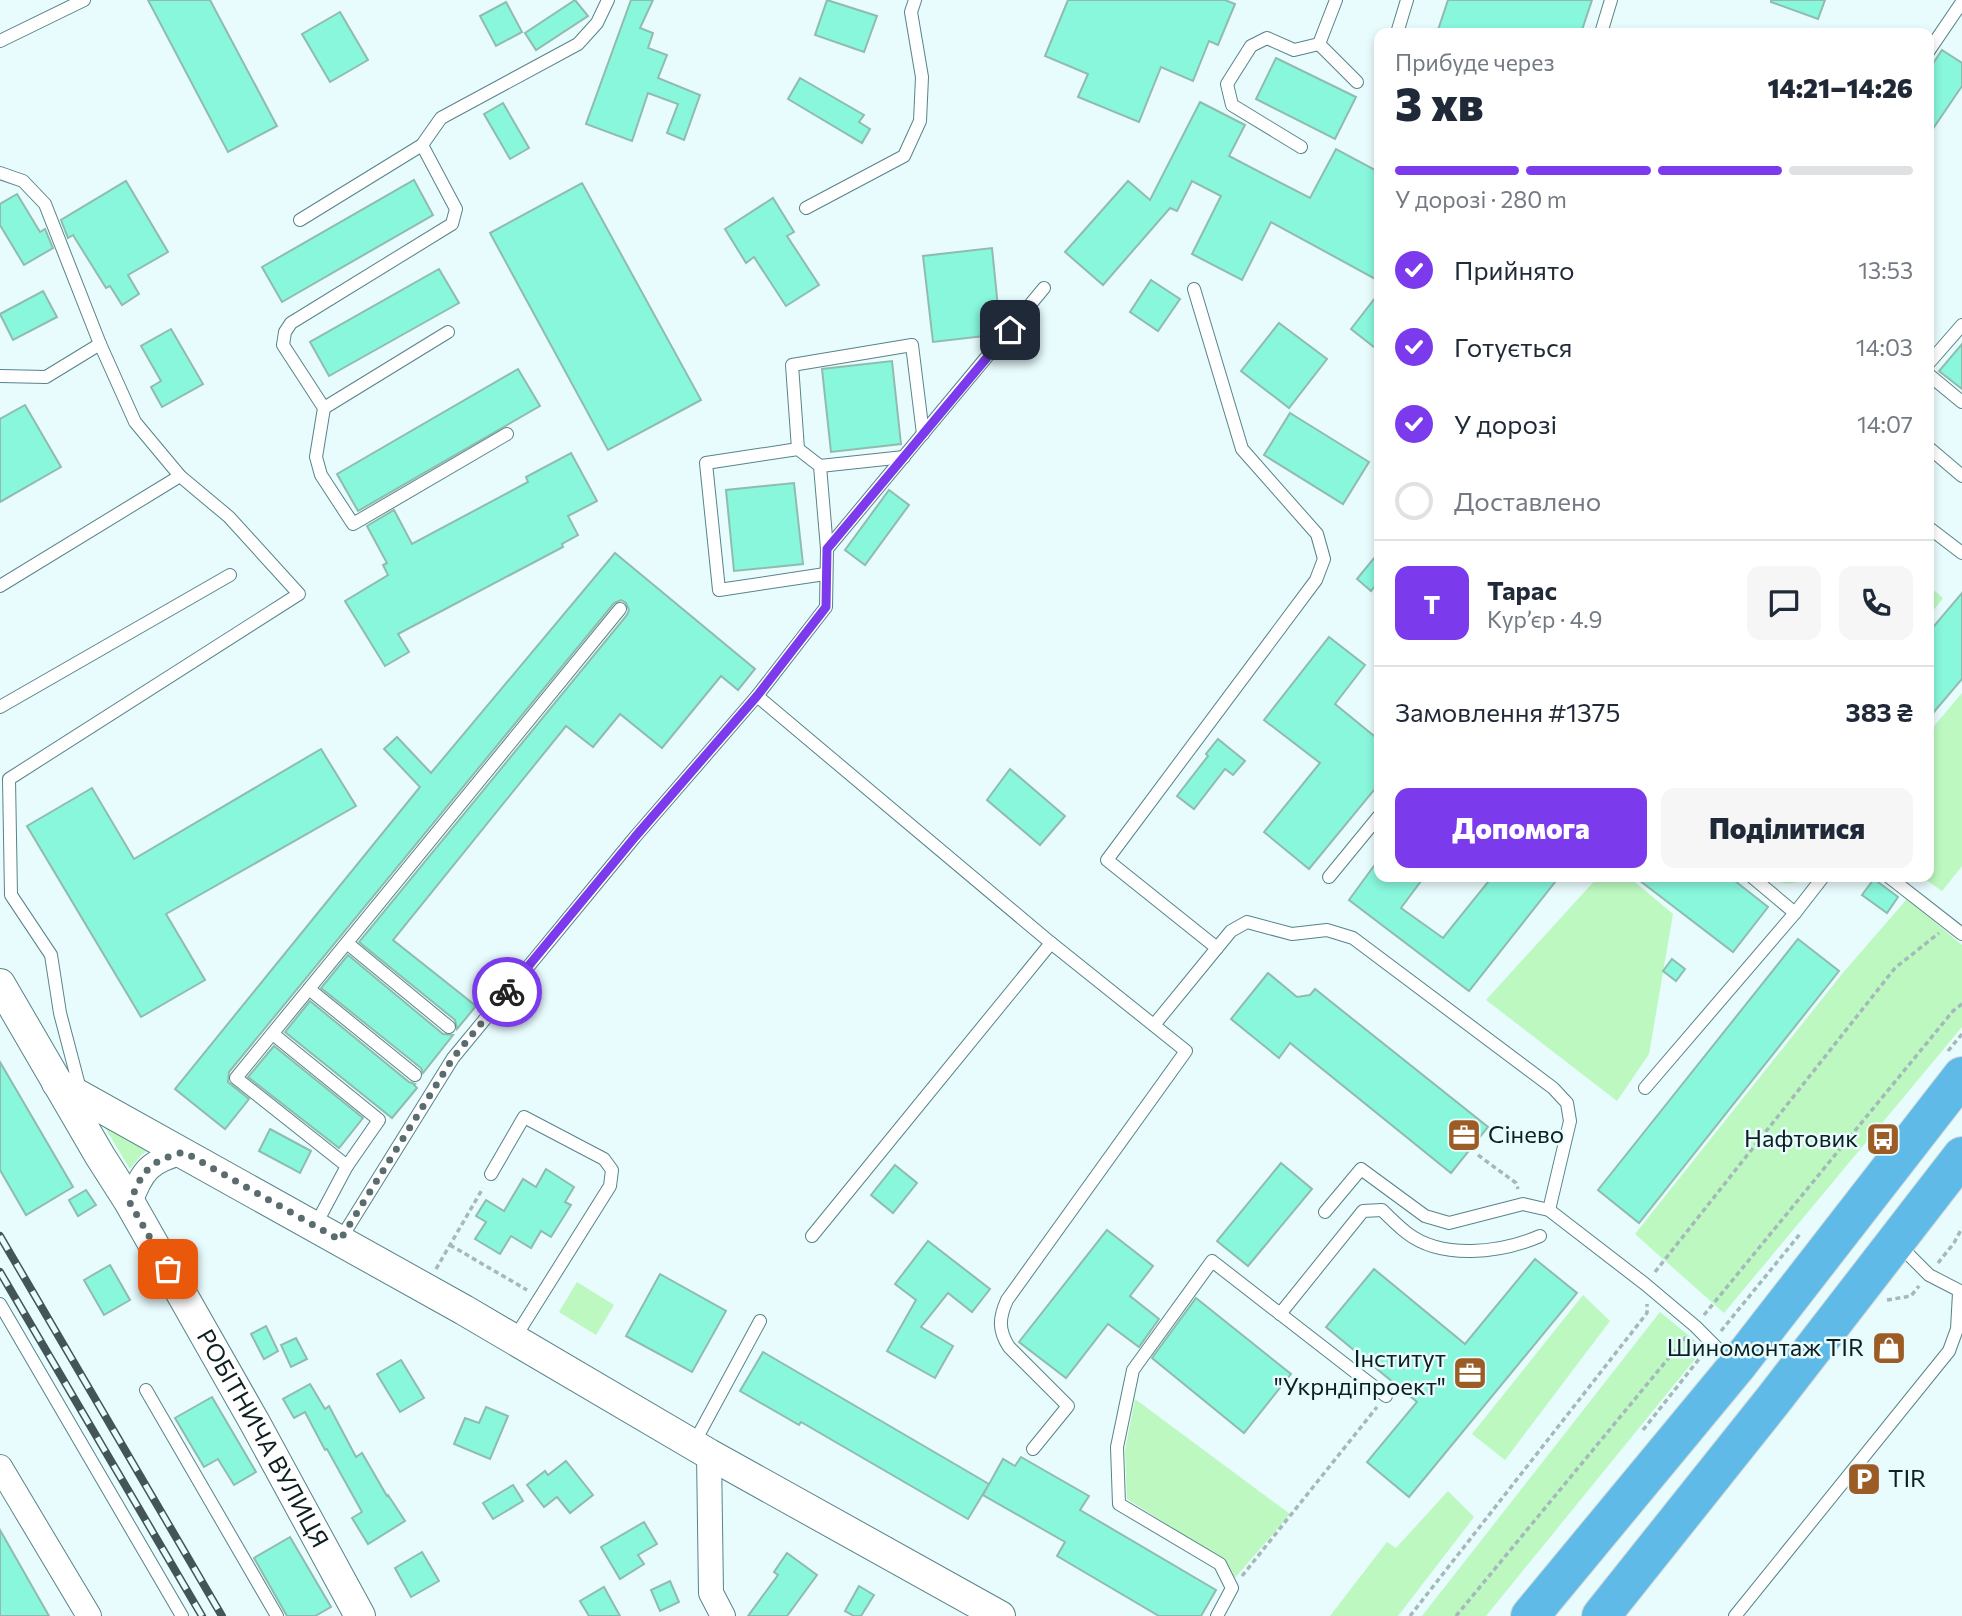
<!DOCTYPE html>
<html lang="uk">
<head>
<meta charset="utf-8">
<style>
	:root { --surface:#fff; --page:#f6f6f7; --text:#1f2937; --muted:#747a83; --line:#e0e1e3; --accent:#7c3aed }
	body { margin:0; font-family:Commissioner,sans-serif; background:var(--page); color:var(--text); height:100vh; display:flex; flex-direction:column; font-size:26px; white-space:nowrap }
	* { box-sizing:border-box; margin:0 }
	p { font-size:23px; color:var(--muted) }
	.icon { flex:none; width:38px; height:38px; fill:none; stroke:currentColor; stroke-width:2; stroke-linecap:round; stroke-linejoin:round }
	.map { position:relative; flex:1; overflow:hidden }
	.details { position:absolute; left:1374px; top:28px; width:560px; height:854px; display:flex; flex-direction:column; background:var(--surface); border-radius:14px; box-shadow:0 4px 10px #0003 }
	.details>* { flex:none }
	.pin { position:absolute; display:grid; place-items:center; width:60px; height:60px; color:#fff; margin:-30px; border-radius:14px; box-shadow:0 4px 10px #0006 }
	.courier { position:absolute; display:grid; place-items:center; width:70px; height:70px; margin:-35px; border:5px solid #7c3aed; border-radius:50%; background:#fff; color:#222; box-shadow:0 2px 9px #0007 }
	.overview em { font-style:normal; font-weight:800 }
	.overview div { display:flex; flex-direction:column-reverse }
	.overview { display:flex; align-items:center; justify-content:space-between; height:119px; padding:0 21px }
	h1 { font-size:46px; font-weight:800; line-height:52px }
	.bar { display:grid; grid-template-columns:repeat(4,1fr); gap:10px 7px; align-content:center; height:84px; padding:0 21px }
	.bar i { height:9px; border-radius:5px; background:var(--line) }
	.bar .active { background:var(--accent) }
	.bar p { grid-column:span 4 }
	.line { display:flex; align-items:center; gap:18px; padding:0 21px; border-top:2px solid var(--line) }
	.line div { flex:1 }
	.round { display:grid; place-items:center; flex:none; width:74px; height:74px; border-radius:14px; background:var(--page) }
	ol { padding:0 21px; list-style:none }
	li { display:flex; align-items:center; gap:21px; height:77px }
	li p { margin-inline-start:auto }
	li .icon { padding:7px; border-radius:50%; background:var(--accent); color:#fff; stroke-width:4 }
	li:last-child { color:var(--muted) }
	li i { width:38px; height:38px; border:4px solid var(--line); border-radius:50% }
	.action { display:flex; gap:14px; margin-top:auto; padding:14px 21px }
	.action a { flex:1; height:80px; border-radius:14px; background:var(--accent); color:#fff; font-size:28px; font-weight:800; line-height:80px; text-align:center }
	.action a+a { background:var(--page); color:var(--text) }
	.map>svg:first-child { display:block }
	.green { fill:#bcf8c0 }
	.building { fill:#88f7dc; stroke:#90bcb0; stroke-width:2 }
	.lines { fill:none; stroke-linecap:round; stroke-linejoin:round }
	.service-casing { stroke:#578489; stroke-width:14 }
	.minor-casing { stroke:#578489; stroke-width:26 }
	.tertiary-casing { stroke:#578489; stroke-width:32 }
	.trunk-casing { stroke:#d3d7d7; stroke-width:40 }
	.path { stroke:#a5b8ba; stroke-width:3.5; stroke-dasharray:5 3.5; stroke-linecap:butt }
	.service { stroke:#fff; stroke-width:12 }
	.minor { stroke:#fff; stroke-width:24 }
	.tertiary { stroke:#fff; stroke-width:30 }
	.trunk { stroke:#5fbae8; stroke-width:38 }
	.rail-casing { stroke:#435557; stroke-width:8 }
	.rail { stroke:#e8fbfd; stroke-width:5; stroke-dasharray:16; stroke-linecap:butt }
	.done { stroke:#5a6c6e; stroke-width:7; stroke-dasharray:0 12.6 }
	.route { stroke:#7c3aed; stroke-width:9 }
	.labels { text-anchor:middle; stroke-width:5; stroke-linejoin:round; paint-order:stroke }
	.poi-label { font-size:24px; fill:#0d1f21; stroke:#e8fbfd; text-anchor:end }
	.street-label { font-size:24px; fill:#0d1f21; stroke:#e8fbfd }
</style>
</head>
<body>
<div class="map">
<svg width="1962" height="1616" viewBox="0 0 1962 1616">
	<rect width="100%" height="100%" fill="#e8fbfd"/>
	<g class="green">
		<polygon points="1929,586 1943,598 1929,616"/>
		<polygon points="1962,693 1962,866 1942,891 1922,877 1928,877 1929,732"/>
		<polygon points="1598,877 1629,877 1673,914 1649,1054 1617,1101 1486,1000"/>
		<path d="M1767,877H1810C1797,885 1781,886 1767,877Z"/>
		<polygon points="1907,899 1962,945 1962,1027 1724,1313 1635,1234 1842,974"/>
		<polygon points="95,1111 159,1146 142,1154 130,1169"/>
		<polygon points="577,1282 614,1305 596,1335 559,1312"/>
		<polygon points="1583,1295 1610,1321 1505,1460 1472,1434"/>
		<polygon points="1660,1312 1704,1348 1486,1616 1422,1616"/>
		<polygon points="1135,1399 1290,1514 1235,1578 1227,1562 1127,1499 1125,1450"/>
		<polygon points="1448,1491 1474,1517 1398,1616 1330,1616 1387,1542 1396,1548"/>
	</g>
	<g class="building">
		<polygon points="148,0 210,0 277,126 228,152"/>
		<polygon points="575,0 588,16 536,50 525,33"/>
		<polygon points="631,0 653,0 640,28 653,33 648,48 667,55 658,78 700,95 684,140 667,133 678,104 648,93 632,141 586,124"/>
		<polygon points="827,0 877,16 864,52 815,35"/>
		<polygon points="1068,0 1225,0 1235,4 1218,45 1209,41 1193,81 1161,67 1139,122 1078,97 1088,74 1045,56"/>
		<polygon points="1448,0 1592,0 1581,33 1437,33"/>
		<polygon points="1771,0 1825,0 1818,19 1771,2"/>
		<polygon points="506,2 522,32 496,46 480,16"/>
		<polygon points="340,12 368,60 330,82 302,34"/>
		<polygon points="1942,50 1962,63 1962,86 1928,136 1928,71"/>
		<polygon points="1276,58 1356,97 1335,139 1256,99"/>
		<polygon points="800,78 864,115 859,122 870,129 862,143 788,99"/>
		<polygon points="1200,102 1245,125 1229,156 1310,198 1336,149 1379,172 1379,281 1271,222 1242,280 1192,254 1221,196 1192,181 1177,211 1170,208 1103,285 1065,252 1128,181 1150,200"/>
		<polygon points="503,103 529,148 510,159 484,114"/>
		<polygon points="414,180 433,215 282,302 262,267"/>
		<polygon points="126,181 168,252 128,275 139,294 122,305 110,286 106,288 73,235 68,238 61,220"/>
		<polygon points="582,183 701,400 608,450 490,233"/>
		<polygon points="17,194 40,232 45,229 53,248 24,265 0,225 0,204"/>
		<polygon points="773,198 794,232 787,236 819,285 786,306 754,257 746,263 725,229"/>
		<polygon points="992,248 1000,327 993,335 933,342 923,256"/>
		<polygon points="439,269 459,303 329,376 310,342"/>
		<polygon points="1151,280 1180,299 1158,331 1130,312"/>
		<polygon points="43,291 57,317 13,340 0,314"/>
		<polygon points="1379,293 1379,351 1351,329"/>
		<polygon points="1279,323 1327,359 1289,408 1241,371"/>
		<polygon points="171,329 203,384 162,407 151,387 161,381 141,346"/>
		<polygon points="1962,344 1962,389 1939,371"/>
		<polygon points="892,361 901,444 831,452 822,369"/>
		<polygon points="518,369 540,406 358,511 337,474"/>
		<polygon points="25,405 61,467 0,502 0,419"/>
		<polygon points="1290,413 1369,462 1343,504 1264,455"/>
		<polygon points="571,453 597,501 568,516 578,535 562,544 563,547 398,634 409,652 385,666 345,601 388,575 383,565 387,563 367,526 394,510 412,544 528,482 526,477"/>
		<polygon points="794,483 803,564 734,571 726,490"/>
		<polygon points="889,490 909,505 865,565 845,550"/>
		<polygon points="1379,552 1379,581 1371,591 1357,579"/>
		<polygon points="615,553 755,669 738,690 721,676 662,748 620,714 593,747 566,726 393,940 476,1006 457,1029 455,1020 359,942 627,615 629,610 626,603 621,600 614,603 229,1072 228,1082 249,1099 225,1129 175,1089 420,787 384,749 397,737 431,773"/>
		<polygon points="1962,593 1962,679 1928,719 1928,633"/>
		<polygon points="1329,637 1365,665 1335,704 1379,740 1379,784 1309,869 1264,832 1320,763 1264,720"/>
		<polygon points="1218,739 1245,761 1233,775 1225,769 1194,809 1177,796 1208,756 1206,754"/>
		<polygon points="321,749 356,806 166,914 205,980 141,1017 27,826 92,788 134,859"/>
		<polygon points="1010,769 1065,816 1040,845 987,800"/>
		<polygon points="1379,859 1379,877 1424,877 1401,908 1443,938 1492,877 1559,877 1469,991 1349,900"/>
		<polygon points="1635,877 1730,877 1768,907 1733,952"/>
		<polygon points="1874,879 1898,897 1887,913 1862,895"/>
		<polygon points="1798,939 1839,971 1639,1223 1598,1190"/>
		<polygon points="348,955 443,1034 453,1035 423,1073 421,1068 321,988"/>
		<polygon points="1672,959 1685,969 1676,981 1663,971"/>
		<polygon points="1268,973 1297,997 1310,995 1315,989 1488,1127 1451,1173 1290,1043 1279,1058 1231,1019"/>
		<polygon points="310,1001 409,1082 415,1084 414,1085 417,1088 392,1118 285,1032"/>
		<polygon points="274,1046 363,1118 339,1148 248,1077"/>
		<polygon points="0,1062 73,1187 26,1215 0,1170"/>
		<polygon points="270,1129 311,1151 300,1173 259,1151"/>
		<polygon points="1281,1163 1312,1189 1248,1266 1217,1241"/>
		<polygon points="895,1165 917,1183 893,1213 871,1195"/>
		<polygon points="546,1169 574,1187 565,1202 571,1205 551,1237 541,1231 531,1248 511,1236 500,1254 475,1239 486,1222 476,1216 486,1200 504,1211 523,1179 536,1187"/>
		<polygon points="86,1190 96,1205 78,1216 69,1200"/>
		<polygon points="1107,1230 1153,1266 1130,1296 1159,1319 1139,1347 1108,1324 1066,1378 1019,1342"/>
		<polygon points="928,1241 990,1289 972,1312 948,1293 921,1327 953,1346 935,1378 887,1351 916,1300 895,1284"/>
		<polygon points="1535,1259 1577,1293 1409,1497 1367,1462 1417,1402 1326,1327 1374,1269 1465,1344"/>
		<polygon points="110,1265 130,1300 104,1315 84,1280"/>
		<polygon points="660,1274 726,1311 692,1372 626,1336"/>
		<polygon points="1196,1298 1291,1374 1244,1433 1152,1358"/>
		<polygon points="266,1326 278,1351 264,1359 251,1334"/>
		<polygon points="296,1338 307,1359 291,1367 281,1345"/>
		<polygon points="763,1352 989,1484 968,1519 801,1422 799,1425 740,1391"/>
		<polygon points="401,1360 424,1398 400,1412 377,1374"/>
		<polygon points="310,1384 325,1409 329,1406 356,1457 362,1453 387,1496 388,1495 405,1521 368,1544 352,1518 362,1512 327,1449 325,1450 305,1412 294,1418 283,1399"/>
		<polygon points="212,1397 256,1472 234,1485 218,1459 204,1467 175,1418"/>
		<polygon points="486,1407 508,1416 490,1459 454,1444 465,1418 479,1423"/>
		<polygon points="1021,1457 1089,1496 1080,1510 1216,1590 1201,1616 1159,1616 1057,1556 1065,1542 983,1495 1003,1459 1015,1466"/>
		<polygon points="566,1461 593,1495 570,1513 557,1497 544,1507 527,1485 545,1471 548,1475"/>
		<polygon points="513,1485 523,1501 493,1519 483,1503"/>
		<polygon points="644,1522 657,1544 638,1555 644,1564 620,1579 601,1547"/>
		<polygon points="0,1530 49,1616 0,1616"/>
		<polygon points="290,1537 331,1607 315,1616 287,1616 254,1558"/>
		<polygon points="422,1552 439,1581 411,1597 395,1568"/>
		<polygon points="787,1553 817,1575 787,1616 748,1616 778,1575 774,1572"/>
		<polygon points="670,1581 679,1602 660,1611 651,1590"/>
		<polygon points="859,1586 874,1595 861,1616 854,1616 845,1611"/>
		<polygon points="604,1587 620,1616 589,1616 580,1601"/>
	</g>
	<g class="lines">
		<g class="service-casing">
			<g id="service">
				<polyline points="1336,0 1319,44 1357,82"/>
				<polyline points="1397,33 1407,0"/>
				<polyline points="1601,33 1611,0"/>
				<polyline points="0,41 84,0"/>
				<polyline points="1928,52 1962,2"/>
				<polyline points="422,145 456,209 452,224 291,323 285,332 283,345 324,408 316,457 321,475 353,524 507,434"/>
				<polyline points="1301,147 1232,105 1227,84 1251,46 1267,38 1294,50 1319,44"/>
				<polyline points="0,173 23,181 45,204 100,344 135,422 180,476 229,517 299,594 9,779 11,895 51,955 60,1013 81,1093"/>
				<polyline points="806,208 904,156 920,121 922,77 911,12 915,0"/>
				<polyline points="300,220 422,145 441,118 578,44 597,23 608,0"/>
				<polyline points="1194,289 1242,449 1317,534 1324,559 1316,580 1107,860 1217,948 1231,931 1247,922 1292,934 1327,930 1353,938 1553,1088 1567,1103 1570,1121 1549,1210"/>
				<polyline points="1928,364 1962,325"/>
				<polyline points="1928,374 1962,402"/>
				<polyline points="0,376 46,377 100,344"/>
				<polyline points="324,408 448,332"/>
				<polyline points="1928,447 1962,476"/>
				<polyline points="798,449 792,365 912,345 923,434"/>
				<polyline points="820,466 904,457"/>
				<polyline points="1928,527 1962,553"/>
				<polyline points="825,574 719,590 706,463 798,449 820,466 827,549"/>
				<polyline points="0,586 180,476"/>
				<path d="M757,696L1051,943L1186,1051L1007,1300C999,1318 998,1330 1009,1347L1068,1406L1033,1449"/>
				<polyline points="0,707 230,575"/>
				<polyline points="1329,877 1379,816"/>
				<polyline points="1752,877 1795,913"/>
				<polyline points="1889,877 1962,934"/>
				<polyline points="347,943 449,1027"/>
				<polyline points="309,989 415,1075"/>
				<polyline points="1154,1025 1217,948"/>
				<polyline points="273,1034 379,1120 347,1166"/>
				<polyline points="1645,1088 1795,913 1823,877"/>
				<polyline points="491,1174 524,1117 604,1159 612,1170 610,1186 514,1339"/>
				<polyline points="1325,1212 1361,1169 1425,1216 1449,1223 1523,1204 1549,1210 1645,1284 1695,1326 1733,1364"/>
				<polyline points="315,1226 347,1166 236,1078 620,609"/>
				<polyline points="812,1236 1051,943"/>
				<polyline points="340,1240 453,1058 635,837 757,696 826,607 827,549 1044,288"/>
				<polyline points="1899,1245 1929,1275 1962,1292"/>
				<polyline points="0,1304 182,1616"/>
				<path d="M1280,1314L1363,1211L1382,1210C1390,1218 1398,1226 1407,1233C1442,1260 1501,1253 1540,1236"/>
				<polyline points="146,1390 277,1616"/>
				<polyline points="693,1445 760,1321"/>
				<polyline points="1217,1616 1232,1588 1220,1564 1119,1504 1117,1447 1133,1370 1212,1261 1386,1396"/>
				<polyline points="1735,1616 1949,1351 1957,1329 1959,1293"/>
			</g>
		</g>
		<g class="minor-casing">
			<g id="minor">
				<path d="M130,1203C142,1170 150,1161 184,1152"/>
				<polyline points="709,1454 711,1593 723,1616"/>
				<polyline points="0,1467 89,1616"/>
			</g>
		</g>
		<g class="tertiary-casing">
			<g id="tertiary">
				<path id="s1" d="M0,984L100,1156L130,1203L255,1423L360,1616"/>
				<polyline points="57,1083 464,1310 709,1454 1000,1616"/>
			</g>
		</g>
		<g class="trunk-casing">
			<g id="trunk">
				<polyline points="1530,1616 1736,1367 1962,1076"/>
				<polyline points="1601,1616 1774,1399 1962,1156"/>
			</g>
		</g>
		<g class="path">
			<polyline points="1948,1051 1962,1034"/>
			<polyline points="1478,1155 1516,1183 1518,1189"/>
			<polyline points="450,1245 527,1290"/>
			<polyline points="1938,1263 1954,1243 1962,1228"/>
			<polyline points="436,1269 483,1188"/>
			<polyline points="1655,1272 1895,968 1939,933"/>
			<polyline points="1887,1300 1911,1296 1919,1286"/>
			<polyline points="1704,1315 1953,1011 1962,1004"/>
			<polyline points="1721,1331 1800,1234"/>
			<polyline points="1643,1430 1703,1354"/>
			<polyline points="1242,1576 1377,1407"/>
			<polyline points="1410,1616 1647,1313 1647,1304"/>
			<polyline points="1456,1616 1686,1337"/>
		</g>
		<use href="#service" class="service"/>
		<use href="#minor" class="minor"/>
		<use href="#tertiary" class="tertiary"/>
		<use href="#trunk" class="trunk"/>
		<g class="rail-casing">
			<g id="rail">
				<polyline points="0,1236 222,1616"/>
				<polyline points="0,1272 202,1616"/>
			</g>
		</g>
		<use href="#rail" class="rail"/>
	</g>
	<g class="lines">
		<path class="done" d="M168,1269L130,1203C142,1170 150,1161 184,1152L340,1240L453,1058L507,992"/>
		<polyline class="route" points="507,992 635,837 757,696 826,607 827,549 1010,330"/>
	</g>
	<defs>
		<g id="office-square" transform="scale(1.75)"><rect x="-9" y="-9" width="18" height="18" rx="4" fill="#9c5c25" stroke="#e8fbfd"/><path d="M-6-3h4V-5.5h4V-3h4V5H-6ZM-1-4.5V-3h2v-1.5ZM-6 0V1H6V0Z" fill="#fff"/></g>
		<g id="bus-square" transform="scale(1.75)"><rect x="-9" y="-9" width="18" height="18" rx="4" fill="#9c5c25" stroke="#e8fbfd"/><path d="M-5-6H5V4H4V6H2V4H-2V6H-4V4H-5ZM-3.5-4V0h7V-4ZM-3.5 1.2v1.5H-2V1.2ZM2 1.2v1.5H3.5V1.2Z" fill="#fff"/></g>
		<g id="shop-square" transform="scale(1.75)"><rect x="-9" y="-9" width="18" height="18" rx="4" fill="#9c5c25" stroke="#e8fbfd"/><path d="M-5-2.5h2.3a2.7 3.5 0 0 1 5.4 0H5L5.5 6h-11ZM-1.5-2.5h3a1.5 2.3 0 0 0-3 0Z" fill="#fff"/></g>
		<g id="parking-square" transform="scale(1.75)"><rect x="-9" y="-9" width="18" height="18" rx="4" fill="#9c5c25" stroke="#e8fbfd"/><path d="M-3.5-5.5H1a3.5 3.5 0 0 1 0 7H-1V5.5H-3.5ZM-1-3.4V-.6H.8a1.4 1.4 0 0 0 0-2.8Z" fill="#fff"/></g>
	</defs>
	<g fill-rule="evenodd">
		<use href="#office-square" x="1464" y="1135"/>
		<use href="#bus-square" x="1883" y="1139"/>
		<use href="#shop-square" x="1889" y="1348"/>
		<use href="#office-square" x="1470" y="1373"/>
		<use href="#parking-square" x="1864" y="1479"/>
	</g>
	<g class="labels">
		<g class="poi-label">
			<text x="1488" y="1143" text-anchor="start">Сінево</text>
			<text x="1858" y="1147">Нафтовик</text>
			<text x="1864" y="1356">Шиномонтаж TIR</text>
			<text x="1446" y="1367">Інститут<tspan x="1446" dy="28">"Укрндіпроект"</tspan></text>
			<text x="1888" y="1487" text-anchor="start">TIR</text>
		</g>
		<g class="street-label">
			<text dy="8" stroke="none"><textPath href="#s1" startOffset="525">РОБІТНИЧА ВУЛИЦЯ</textPath></text>
		</g>
	</g>
</svg>
<div class="pin" style="left:168px;top:1269px;background:#ea580c"><svg class="icon" aria-label="bag" viewBox="0 0 24 24"><path d="M5 8h14l-1 12H6zM9 8a3 3 0 0 1 6 0"/></svg></div>
<div class="pin" style="left:1010px;top:330px;background:#1f2937"><svg class="icon" aria-label="home" viewBox="0 0 24 24"><path d="M3 11l9-7 9 7M6 9v11h12V9"/></svg></div>
<div class="courier" style="left:507px;top:992px"><svg class="icon" aria-label="bike" viewBox="0 0 24 24"><circle cx="6" cy="16" r="4"/><circle cx="18" cy="16" r="4"/><path d="M6 16l4-8h5l3 8M10 8l3 8H6M13 5h3"/></svg></div>
<section class="details">
<div class="overview"><div><h1>3 хв</h1><p>Прибуде через</p></div><em>14:21–14:26</em></div>
<div class="bar"><i class="active"></i><i class="active"></i><i class="active"></i><i></i><p>У дорозі · 280 m</p></div>
<ol>
<li><svg class="icon" aria-label="check" viewBox="0 0 24 24"><path d="M5 12l5 5 9-10"/></svg>Прийнято<p>13:53</p></li>
<li><svg class="icon" aria-label="check" viewBox="0 0 24 24"><path d="M5 12l5 5 9-10"/></svg>Готується<p>14:03</p></li>
<li><svg class="icon" aria-label="check" viewBox="0 0 24 24"><path d="M5 12l5 5 9-10"/></svg>У дорозі<p>14:07</p></li>
<li><i></i>Доставлено</li>
</ol>
<div class="line" style="height:126px"><b class="round" style="background:var(--accent);color:#fff">Т</b><div><b>Тарас</b><p>Кур’єр · 4.9</p></div><a class="round"><svg class="icon" aria-label="chat" viewBox="0 0 24 24"><path d="M4 5h16v11H9l-5 4z"/></svg></a><a class="round"><svg class="icon" aria-label="phone" viewBox="0 0 24 24"><path d="M5 4h4l2 5-3 2q2 4 5 5l2-3 5 2v4C11 20 4 13 5 4z"/></svg></a></div>
<div class="line" style="height:91px"><div>Замовлення #1375</div><b>383 ₴</b></div>
<div class="action"><a>Допомога</a><a>Поділитися</a></div>
</section>
</div>
</body>
</html>
